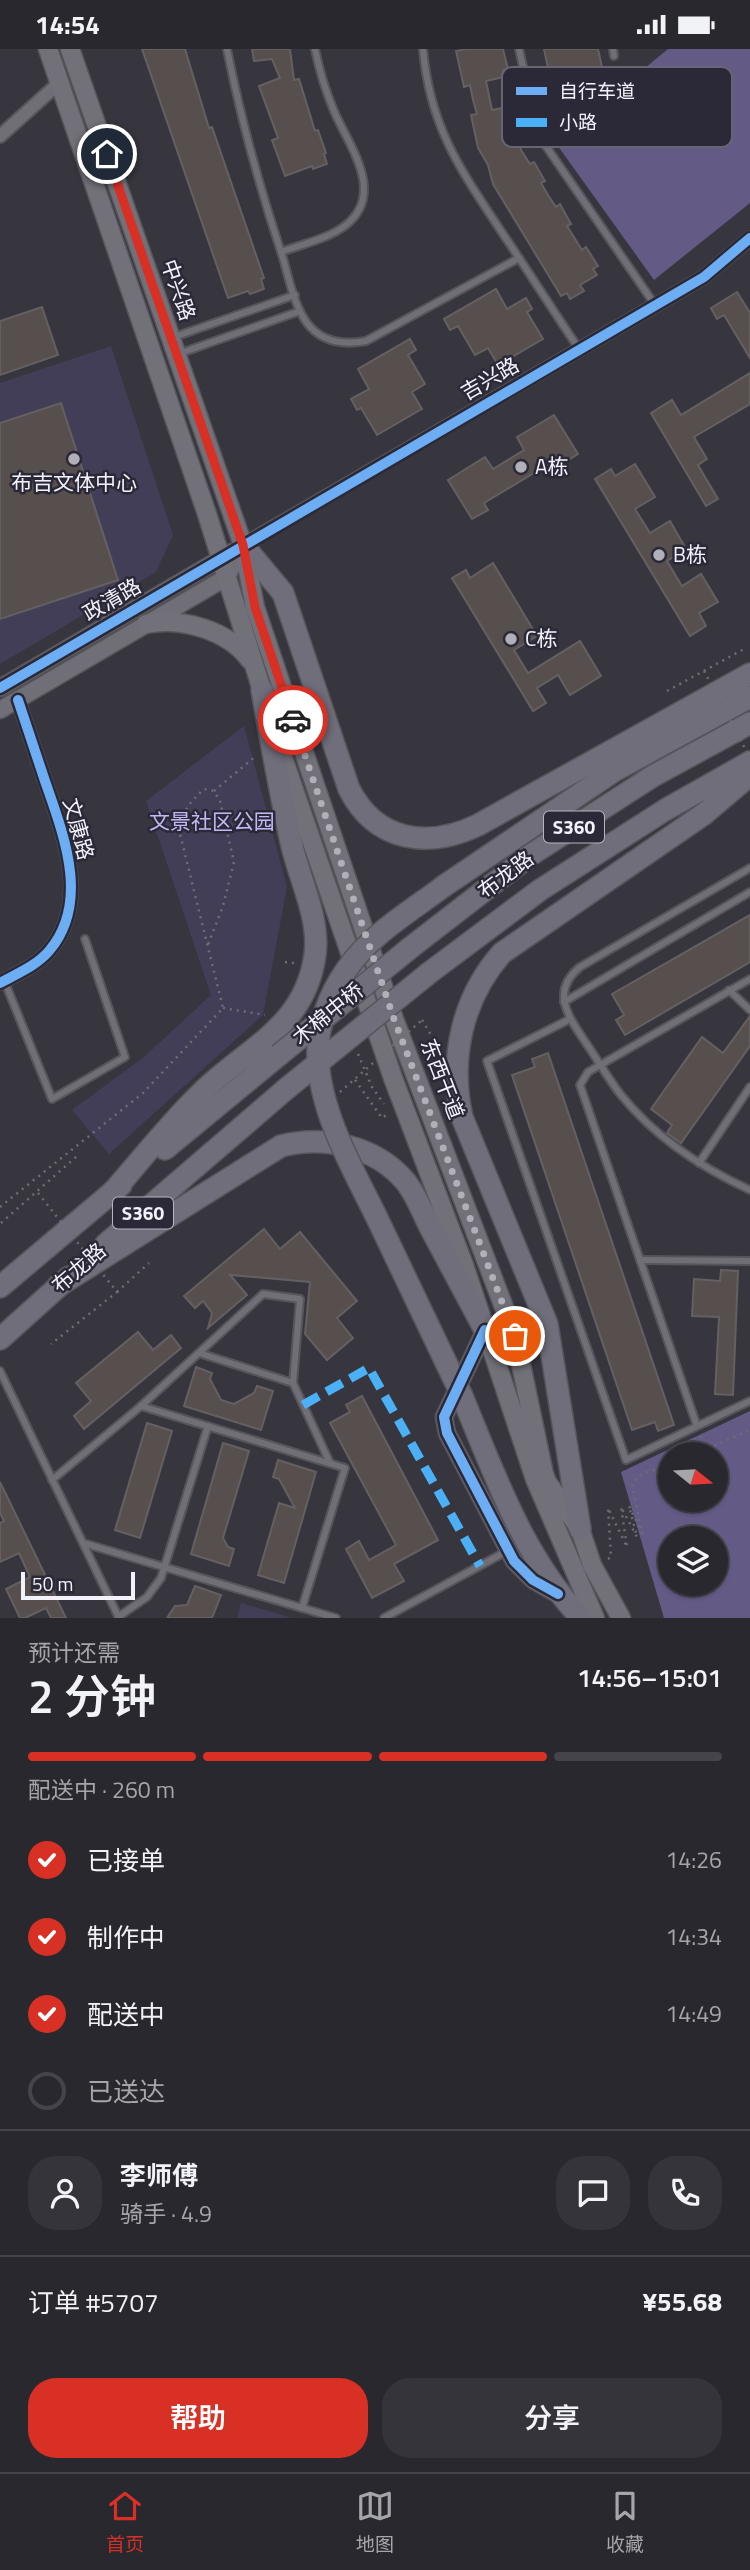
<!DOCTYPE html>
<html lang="zh">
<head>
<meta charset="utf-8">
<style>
	:root { --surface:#29282e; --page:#35343a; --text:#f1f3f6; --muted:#a5a6aa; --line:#45444a; --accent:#d93025 }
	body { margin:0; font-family:"Titillium Web","Noto Sans SC",sans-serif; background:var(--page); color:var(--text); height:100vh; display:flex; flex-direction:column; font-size:26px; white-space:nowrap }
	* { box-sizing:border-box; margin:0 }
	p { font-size:23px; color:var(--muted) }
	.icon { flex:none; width:38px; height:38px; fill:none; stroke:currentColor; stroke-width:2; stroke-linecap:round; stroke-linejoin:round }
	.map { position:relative; height:1569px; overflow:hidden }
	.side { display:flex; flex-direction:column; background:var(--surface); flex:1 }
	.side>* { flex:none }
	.needle { width:46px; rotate:108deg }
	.tools { position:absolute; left:658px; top:1393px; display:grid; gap:14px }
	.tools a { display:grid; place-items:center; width:70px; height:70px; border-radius:50%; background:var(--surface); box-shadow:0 2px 5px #0004,0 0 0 2px var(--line); font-size:35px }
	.scale { position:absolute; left:21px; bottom:18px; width:114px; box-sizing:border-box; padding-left:7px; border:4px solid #f3f2fb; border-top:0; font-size:19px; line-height:24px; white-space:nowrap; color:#f3f2fb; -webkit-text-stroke:5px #2b2937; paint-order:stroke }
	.pin { position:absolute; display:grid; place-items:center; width:60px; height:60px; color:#fff; margin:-30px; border:4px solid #fff; border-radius:50%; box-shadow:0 2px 7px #0007 }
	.courier { position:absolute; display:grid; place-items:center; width:70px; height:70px; margin:-35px; border:5px solid #d93025; border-radius:50%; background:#fff; color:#222; box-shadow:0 2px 9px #0007 }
	.headline em { font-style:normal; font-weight:600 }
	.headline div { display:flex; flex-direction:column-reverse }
	.headline { display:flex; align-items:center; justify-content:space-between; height:119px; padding:0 28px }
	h1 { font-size:46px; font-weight:600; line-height:52px }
	.bar { display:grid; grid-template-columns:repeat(4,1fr); gap:10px 7px; align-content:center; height:84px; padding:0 28px }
	.bar i { height:9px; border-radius:5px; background:var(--line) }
	.bar .selected { background:var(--accent) }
	.bar p { grid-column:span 4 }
	.line { display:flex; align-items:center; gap:18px; padding:0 28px; border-top:2px solid var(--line) }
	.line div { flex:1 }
	.round { display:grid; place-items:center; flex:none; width:74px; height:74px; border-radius:28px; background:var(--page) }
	ol { padding:0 28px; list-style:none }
	li { display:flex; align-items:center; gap:21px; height:77px }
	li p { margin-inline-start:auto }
	li .icon { padding:7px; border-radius:50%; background:var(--accent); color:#fff; stroke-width:4 }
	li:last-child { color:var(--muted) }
	li i { width:38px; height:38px; border:4px solid var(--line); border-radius:50% }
	.cta { display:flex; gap:14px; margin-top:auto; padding:14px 28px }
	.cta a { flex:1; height:80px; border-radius:28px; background:var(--accent); color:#fff; font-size:28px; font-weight:600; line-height:80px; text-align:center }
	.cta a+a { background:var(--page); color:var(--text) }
	.status { display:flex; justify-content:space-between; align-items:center; height:49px; padding:0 35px; background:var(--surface); direction:ltr }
	.status svg { height:19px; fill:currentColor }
	.menu { display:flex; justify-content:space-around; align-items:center; height:98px; border-top:2px solid var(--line); background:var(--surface); font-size:19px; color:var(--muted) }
	.menu a { display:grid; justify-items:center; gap:4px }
	.menu .selected { color:var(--accent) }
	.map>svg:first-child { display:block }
	.green { fill:#423e57 }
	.forest { fill:#635a86; fill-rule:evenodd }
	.building { fill:#574f4e; stroke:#646062; stroke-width:2 }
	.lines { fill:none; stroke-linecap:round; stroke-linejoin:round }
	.service-casing { stroke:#56555b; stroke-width:10 }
	.minor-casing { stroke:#56555b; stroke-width:16 }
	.tertiary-casing { stroke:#56555b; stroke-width:19 }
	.secondary-casing { stroke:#56555b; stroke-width:21 }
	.primary-casing { stroke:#56555b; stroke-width:24 }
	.path { stroke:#6e6d74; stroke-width:2.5; stroke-dasharray:2 5; stroke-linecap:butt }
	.service { stroke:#706e76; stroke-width:6 }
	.minor { stroke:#706e76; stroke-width:12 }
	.tertiary { stroke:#706e76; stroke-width:16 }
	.secondary { stroke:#72717a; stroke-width:18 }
	.primary { stroke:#706e7a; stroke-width:21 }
	.primary-bridge-casing { stroke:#56555b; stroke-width:24; stroke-linecap:butt }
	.path-bridge { stroke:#6e6d74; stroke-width:2.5; stroke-dasharray:2 5; stroke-linecap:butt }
	.primary-bridge { stroke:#706e7a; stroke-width:21 }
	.quiet { stroke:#4cb0f7; stroke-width:9; stroke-dasharray:18 9; stroke-linecap:butt }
	.cycleway-casing { stroke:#2b2937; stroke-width:15 }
	.cycleway { stroke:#6dadf4; stroke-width:10 }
	.done { stroke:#b1b0b9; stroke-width:7; stroke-dasharray:0 12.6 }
	.route { stroke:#d93025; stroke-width:9 }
	.poi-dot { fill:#b1b0b9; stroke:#2b2937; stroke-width:2.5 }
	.labels { text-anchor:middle; stroke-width:5; stroke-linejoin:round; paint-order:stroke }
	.shield { fill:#2b2937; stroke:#b7b6c0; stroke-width:2 }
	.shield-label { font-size:19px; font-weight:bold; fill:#f3f2fb }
	.street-label { font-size:21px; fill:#f3f2fb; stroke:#2b2937 }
	.poi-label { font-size:21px; fill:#f3f2fb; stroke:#2b2937; text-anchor:start }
	.park-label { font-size:21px; fill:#c4b9f6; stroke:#2b2937 }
	.key { fill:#2b2937; stroke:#676572; stroke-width:2 }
	.key-label { font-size:19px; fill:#f3f2fb }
</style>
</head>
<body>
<div class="status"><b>14:54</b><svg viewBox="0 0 49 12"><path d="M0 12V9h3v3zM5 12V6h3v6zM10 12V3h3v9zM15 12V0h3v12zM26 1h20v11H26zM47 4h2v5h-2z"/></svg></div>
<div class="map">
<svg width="750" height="1569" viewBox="0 0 750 1569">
	<rect width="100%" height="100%" fill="#37363e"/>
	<g class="green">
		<polygon points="111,297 173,486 156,523 0,615 0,334"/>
		<polygon points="244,677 287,838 263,966 109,1105 72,1061 144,1008 211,946 146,752"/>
		<polygon points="241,1554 292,1569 237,1569"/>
	</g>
	<g class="forest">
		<polygon points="668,0 750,0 750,154 654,231 555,93"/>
		<path d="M750,1362V1569H664L621,1423ZM670,1405H716V1451H670ZM670,1489H716V1535H670Z"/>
	</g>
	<g class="building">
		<polygon points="142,0 185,0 209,79 212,78 264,229 261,230 264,240 250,245 248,242 228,249"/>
		<polygon points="252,0 290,0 294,31 299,30 315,82 318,81 326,104 324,105 327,115 313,120 312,117 285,127 272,91 278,89 259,37 280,29 272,10 254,12"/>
		<polygon points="466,0 503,0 508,20 503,21 504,28 486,32 492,61 511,57 512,63 517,62 522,84 518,85 521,101 530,115 534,113 545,132 541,134 548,146 556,158 560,155 571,175 567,177 582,201 586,198 598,217 593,220 597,226 580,236 584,242 570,250 567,244 561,247 493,135 488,116 478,99 471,66 477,65 473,51 470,36 464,38 456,2"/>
		<polygon points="544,0 598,0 602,18 550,28"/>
		<polygon points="496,240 507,260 526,249 532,260 527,263 543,290 498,316 488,299 475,306 458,277 450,281 444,270"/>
		<polygon points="737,243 750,264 750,309 724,266 717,270 711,259"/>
		<polygon points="42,258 58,306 0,326 0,272"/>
		<polygon points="410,290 416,301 408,306 425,335 412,343 422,360 377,386 361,359 357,361 351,350 369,340 358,320"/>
		<polygon points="750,324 750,355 694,388 707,410 698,416 718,450 706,457 651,364 672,351 681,366"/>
		<polygon points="61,354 118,531 0,570 0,374"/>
		<polygon points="554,366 578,405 562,415 559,409 484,454 488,461 472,470 448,431 485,408 493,420 524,401 517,388"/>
		<polygon points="635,415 655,448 635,460 650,484 670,472 686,500 667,512 682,537 701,525 718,553 699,564 706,577 690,587 595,430 611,420 615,427"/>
		<polygon points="493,514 537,587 514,601 528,624 580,592 601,627 570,646 558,626 537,639 546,654 533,662 452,529 466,521 470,529"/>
		<polygon points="750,866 750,913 625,986 616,971 624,966 612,945"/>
		<polygon points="750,967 750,997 681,1094 667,1084 672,1076 651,1060 702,988 723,1004"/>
		<polygon points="548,1004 674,1376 658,1382 655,1373 632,1381 512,1026 535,1018 532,1010"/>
		<polygon points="264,1180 280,1200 300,1183 357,1252 337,1269 353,1289 327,1311 305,1285 310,1233 230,1226 247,1246 208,1279 212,1264 203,1252 195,1259 184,1247"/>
		<polygon points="721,1221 738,1222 733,1346 715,1345 719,1268 692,1267 694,1230 720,1232"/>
		<polygon points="138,1283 153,1301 171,1286 181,1299 84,1380 74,1367 91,1352 76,1334"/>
		<polygon points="196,1318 212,1324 210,1330 221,1351 234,1355 254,1344 257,1337 273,1342 261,1381 184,1357"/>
		<polygon points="362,1347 438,1491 394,1515 404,1532 372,1549 346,1500 359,1492 369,1511 396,1496 330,1374 350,1363 346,1356"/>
		<polygon points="147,1374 172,1382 140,1489 115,1481"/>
		<polygon points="223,1394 249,1402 223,1489 228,1498 234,1500 229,1517 191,1505"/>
		<polygon points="278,1411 316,1423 284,1534 258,1526 279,1454 295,1459 279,1430 273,1428"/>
		<polygon points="0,1433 66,1569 51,1569 46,1559 25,1569 20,1569 6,1540 30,1528 19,1504 0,1513 0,1474 4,1472 0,1464"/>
		<polygon points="195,1537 221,1546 212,1569 167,1569 175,1557 187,1556"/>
	</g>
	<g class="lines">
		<g class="service-casing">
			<g id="service">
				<path d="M227,0C241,71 260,140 283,209C289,230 294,256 307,274C322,294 344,296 366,292L519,209"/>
				<path d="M423,0C430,80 462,123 505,188C530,225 554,263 579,300"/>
				<polyline points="519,0 539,87 655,256"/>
				<polyline points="613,0 614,7"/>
				<path d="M281,203C302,195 328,190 346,176C386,144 349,97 334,62C326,43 319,20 315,0"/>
				<polyline points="174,288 295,246"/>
				<polyline points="178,305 300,262"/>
				<path d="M750,819L580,918C548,944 571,971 588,997C599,1013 609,1031 621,1046C655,1088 702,1119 750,1141"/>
				<polyline points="4,931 52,1050 125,1008 85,890"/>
				<polyline points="729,941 750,961"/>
				<polyline points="564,953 750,843"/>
				<polyline points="570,970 487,1012 626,1411 750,1352"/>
				<polyline points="699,1114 750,1038"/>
				<polyline points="640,1211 750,1212"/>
				<polyline points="199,1304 293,1334"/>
				<polyline points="0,1322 119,1569"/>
				<polyline points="141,1357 263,1245 300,1250 293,1334 330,1414"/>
				<polyline points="697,1377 580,1036 588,1023 750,930"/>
				<polyline points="52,1431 141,1357 345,1419 302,1559"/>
				<polyline points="83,1494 336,1569"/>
				<polyline points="118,1568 147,1548 161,1529 208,1377"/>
				<polyline points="384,1569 507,1502"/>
			</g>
		</g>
		<g class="minor-casing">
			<g id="minor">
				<polyline points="0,87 59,34"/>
				<polyline points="243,496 704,228 750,189"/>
				<path d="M0,934C18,924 36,917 49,902C91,853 63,784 45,732C36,705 27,678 18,651"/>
			</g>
		</g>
		<g class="tertiary-casing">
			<g id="tertiary">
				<polyline points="0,639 232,503"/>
				<polyline points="0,661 227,528 243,496"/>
				<polyline points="485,1281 444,1368 447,1384 514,1512 533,1531 557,1545"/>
			</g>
		</g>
		<g class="secondary-casing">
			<g id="secondary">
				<polyline points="48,0 207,465 266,654"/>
				<polyline points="70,0 243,496 255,558 394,970 515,1287 544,1425 547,1433 580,1480 592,1516 621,1569"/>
				<path d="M146,575C181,568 228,581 250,611"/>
				<polyline points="279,697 393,1029 464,1216 535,1430 595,1569"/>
			</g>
		</g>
		<g class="primary-casing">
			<g id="primary">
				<path d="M243,496L283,544L349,740C376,793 428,800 478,776L750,625"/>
				<polyline points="444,837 614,722 750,648"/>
				<polyline points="410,899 529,807 653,727 750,674"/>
				<polyline points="429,924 540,841 665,761 750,713"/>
				<polyline points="165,1100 279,1006"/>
				<path d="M112,1144C141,1111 169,1075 200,1045C246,999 305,979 315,906C320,870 300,831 292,797C280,745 271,693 262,641"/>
				<polyline points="106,1195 286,1040"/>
				<path d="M58,1237L281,1097C324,1086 375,1097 405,1132C416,1145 423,1165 431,1180C449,1213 467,1247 485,1281"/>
				<polyline points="0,1238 121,1136"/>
				<polyline points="0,1290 69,1228"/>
				<path d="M462,1347C494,1424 523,1508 581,1569"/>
				<path d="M580,1480L547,1275L462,1068C449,1010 462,949 502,904L704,765L750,726"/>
			</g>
		</g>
		<g class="path">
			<polyline points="667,642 744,600"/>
			<polyline points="214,742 256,707"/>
			<polyline points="285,913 294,914"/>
			<polyline points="223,959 265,966"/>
			<polyline points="422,971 440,1001"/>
			<polyline points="358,1005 372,1038 384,1055"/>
			<polyline points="355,1031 382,1069 389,1064"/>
			<path d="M0,1158L143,1044L223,959L180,785C183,762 187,756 204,740L214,742L220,752L234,813L223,857L207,898"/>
			<polyline points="1,1174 77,1107"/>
			<polyline points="117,1243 149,1214"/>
			<polyline points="701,1387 707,1400"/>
			<polyline points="695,1405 750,1381"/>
			<polyline points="608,1510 611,1508 608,1459 627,1498 621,1458 637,1488 629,1457 642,1484 632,1435 642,1425 670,1416"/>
		</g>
		<use href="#service" class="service"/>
		<use href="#minor" class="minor"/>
		<use href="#tertiary" class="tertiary"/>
		<use href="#secondary" class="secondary"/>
		<use href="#primary" class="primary"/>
		<g class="primary-bridge-casing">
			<g id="primary-bridge">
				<path d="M444,837C411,862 371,885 347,920C329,945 316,979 318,1010C321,1066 353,1120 377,1169C405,1228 434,1288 462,1347"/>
				<polyline points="279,1006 410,899"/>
				<polyline points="286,1040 429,924"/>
			</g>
		</g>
		<g class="path-bridge">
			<polyline points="704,622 750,709"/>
			<polyline points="340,1043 422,971"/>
			<polyline points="38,1144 117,1243 51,1295"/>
		</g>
		<use href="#primary-bridge" class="primary-bridge"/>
		<polyline class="quiet" points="303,1356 369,1319 480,1517"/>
		<g class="cycleway-casing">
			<g id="cycleway">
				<polyline points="0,639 704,228 750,189"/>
				<path d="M0,934C18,924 36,917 49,902C91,853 63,784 45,732C36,705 27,678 18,651"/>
				<polyline points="485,1281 444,1368 447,1384 514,1512 533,1531 558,1545"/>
			</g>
		</g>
		<use href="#cycleway" class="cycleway"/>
	</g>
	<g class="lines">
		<polyline class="done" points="293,671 394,970 515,1287"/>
		<polyline class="route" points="107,105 243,496 255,558 293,671"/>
	</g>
	<g class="poi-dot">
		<circle cx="74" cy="410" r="7"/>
		<circle cx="521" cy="418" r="7"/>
		<circle cx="659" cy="506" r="7"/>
		<circle cx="511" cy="590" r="7"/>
	</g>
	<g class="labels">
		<g class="shield">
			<rect x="544" y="762.5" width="60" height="31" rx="5"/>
			<rect x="113" y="1148.5" width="60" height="31" rx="5"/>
		</g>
		<g class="shield-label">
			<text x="574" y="785">S360</text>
			<text x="143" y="1171">S360</text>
		</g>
		<g class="street-label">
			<text transform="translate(178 241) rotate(71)" y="7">中兴路</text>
			<text transform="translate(490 330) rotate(-30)" y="7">吉兴路</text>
			<text transform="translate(112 551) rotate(-30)" y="7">政清路</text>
			<text transform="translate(78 780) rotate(75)" y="7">文康路</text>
			<text transform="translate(506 826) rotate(-37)" y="7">布龙路</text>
			<text transform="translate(328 965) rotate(-39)" y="7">木棉中桥</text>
			<text transform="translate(442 1030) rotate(69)" y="7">东西干道</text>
			<text transform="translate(79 1219) rotate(-41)" y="7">布龙路</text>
		</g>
		<g class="poi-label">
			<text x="535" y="425">A栋</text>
			<text x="74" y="441" text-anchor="middle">布吉文体中心</text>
			<text x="673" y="513">B栋</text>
			<text x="525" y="597">C栋</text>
		</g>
		<g class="park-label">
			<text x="212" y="780">文景社区公园</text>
		</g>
	</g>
	<rect x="502" y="18" width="230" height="80" rx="10" class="key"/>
	<rect x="516" y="38" width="31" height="8" fill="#6dadf4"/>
	<rect x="516" y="69" width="31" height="9" fill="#4cb0f7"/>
	<g class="key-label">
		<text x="559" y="49">自行车道</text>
		<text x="559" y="80">小路</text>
	</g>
</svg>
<div class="tools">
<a><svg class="needle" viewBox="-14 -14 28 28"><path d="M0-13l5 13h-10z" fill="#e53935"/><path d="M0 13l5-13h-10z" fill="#a5a6aa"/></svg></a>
<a><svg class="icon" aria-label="layers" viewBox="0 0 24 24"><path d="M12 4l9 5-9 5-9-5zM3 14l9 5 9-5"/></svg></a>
</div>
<div class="scale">50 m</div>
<div class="pin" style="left:515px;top:1287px;background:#ea580c"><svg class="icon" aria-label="bag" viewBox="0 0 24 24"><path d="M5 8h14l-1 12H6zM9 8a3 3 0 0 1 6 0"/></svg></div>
<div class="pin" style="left:107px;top:105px;background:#1f2937"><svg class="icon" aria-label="home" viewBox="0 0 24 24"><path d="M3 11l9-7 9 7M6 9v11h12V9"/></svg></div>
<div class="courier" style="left:293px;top:671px"><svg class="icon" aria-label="car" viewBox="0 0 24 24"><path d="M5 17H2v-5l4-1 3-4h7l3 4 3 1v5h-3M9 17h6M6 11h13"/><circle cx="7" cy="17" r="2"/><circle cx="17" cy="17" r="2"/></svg></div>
</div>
<section class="side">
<div class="headline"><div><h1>2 分钟</h1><p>预计还需</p></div><em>14:56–15:01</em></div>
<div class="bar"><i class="selected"></i><i class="selected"></i><i class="selected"></i><i></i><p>配送中 · 260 m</p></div>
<ol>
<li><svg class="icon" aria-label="check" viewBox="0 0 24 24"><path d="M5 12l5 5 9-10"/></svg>已接单<p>14:26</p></li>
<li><svg class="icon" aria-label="check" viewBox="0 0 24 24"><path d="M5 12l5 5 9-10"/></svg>制作中<p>14:34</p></li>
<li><svg class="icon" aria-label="check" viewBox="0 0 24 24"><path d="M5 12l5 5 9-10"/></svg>配送中<p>14:49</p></li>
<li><i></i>已送达</li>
</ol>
<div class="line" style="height:126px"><a class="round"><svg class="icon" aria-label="person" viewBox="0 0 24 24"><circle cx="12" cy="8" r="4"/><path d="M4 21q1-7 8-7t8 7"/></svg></a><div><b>李师傅</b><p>骑手 · 4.9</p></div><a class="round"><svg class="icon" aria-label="chat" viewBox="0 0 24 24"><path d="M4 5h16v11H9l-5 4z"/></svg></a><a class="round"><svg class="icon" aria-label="phone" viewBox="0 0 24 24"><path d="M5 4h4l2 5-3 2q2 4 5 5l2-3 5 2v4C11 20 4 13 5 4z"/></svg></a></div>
<div class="line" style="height:91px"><div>订单 #5707</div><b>¥55.68</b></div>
<div class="cta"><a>帮助</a><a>分享</a></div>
</section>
<nav class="menu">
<a class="selected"><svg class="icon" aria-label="home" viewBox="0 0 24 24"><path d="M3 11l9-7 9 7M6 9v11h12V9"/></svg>首页</a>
<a><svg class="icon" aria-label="map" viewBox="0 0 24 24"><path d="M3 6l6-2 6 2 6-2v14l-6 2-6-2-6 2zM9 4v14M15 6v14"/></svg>地图</a>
<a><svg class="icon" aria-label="saved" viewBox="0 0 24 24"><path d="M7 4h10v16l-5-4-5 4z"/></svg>收藏</a>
</nav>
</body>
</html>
